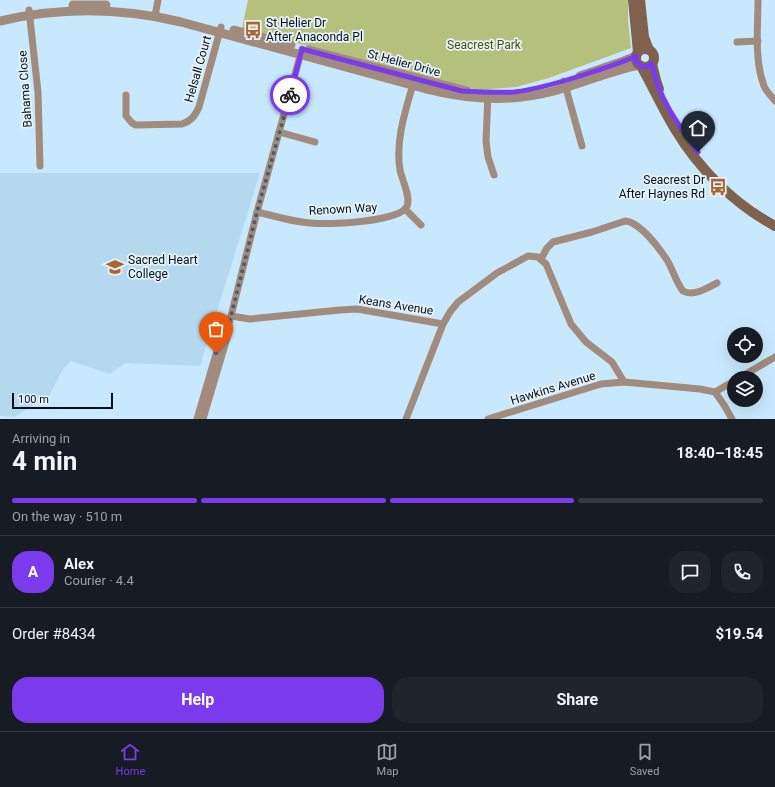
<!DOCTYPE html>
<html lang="en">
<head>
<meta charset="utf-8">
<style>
	:root { --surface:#171b24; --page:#20242c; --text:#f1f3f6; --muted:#9ea1a6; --line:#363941; --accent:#7c3aed }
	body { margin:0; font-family:Roboto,sans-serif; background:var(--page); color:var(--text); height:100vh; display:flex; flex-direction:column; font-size:15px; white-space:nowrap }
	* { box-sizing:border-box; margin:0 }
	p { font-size:13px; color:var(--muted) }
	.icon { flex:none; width:22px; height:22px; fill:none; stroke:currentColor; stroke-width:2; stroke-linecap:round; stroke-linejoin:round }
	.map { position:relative; height:419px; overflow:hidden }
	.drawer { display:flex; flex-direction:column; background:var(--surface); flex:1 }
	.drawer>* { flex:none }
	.tools { position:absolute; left:727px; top:327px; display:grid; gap:8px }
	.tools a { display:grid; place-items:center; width:36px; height:36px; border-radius:50%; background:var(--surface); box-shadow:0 4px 16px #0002; font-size:20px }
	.scale { position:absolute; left:12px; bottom:10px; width:101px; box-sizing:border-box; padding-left:4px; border:2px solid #00101c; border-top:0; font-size:11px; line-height:14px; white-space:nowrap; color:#00101c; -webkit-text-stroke:3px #e7f2f9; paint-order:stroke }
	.pin { position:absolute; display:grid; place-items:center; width:34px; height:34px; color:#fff; margin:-41px -17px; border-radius:50% 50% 50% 0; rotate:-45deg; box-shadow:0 0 4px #0007 }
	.pin .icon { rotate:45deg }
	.courier { position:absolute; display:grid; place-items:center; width:40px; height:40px; margin:-20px; border:3px solid #7c3aed; border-radius:50%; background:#fff; color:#222; box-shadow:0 1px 5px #0007 }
	.summary em { font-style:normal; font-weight:700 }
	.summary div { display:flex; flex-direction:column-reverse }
	.summary { display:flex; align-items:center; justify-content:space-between; height:68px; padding:0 12px }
	h1 { font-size:26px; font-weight:700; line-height:30px }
	.bar { display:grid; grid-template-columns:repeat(4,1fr); gap:6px 4px; align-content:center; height:48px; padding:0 12px }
	.bar i { height:5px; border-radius:3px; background:var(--line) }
	.bar .on { background:var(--accent) }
	.bar p { grid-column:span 4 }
	.line { display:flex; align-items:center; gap:10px; padding:0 12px; border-top:1px solid var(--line) }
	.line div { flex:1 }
	.round { display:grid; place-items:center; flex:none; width:42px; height:42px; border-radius:16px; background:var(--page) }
	.primary-button { display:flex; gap:8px; margin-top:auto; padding:8px 12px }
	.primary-button a { flex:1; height:46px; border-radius:16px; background:var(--accent); color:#fff; font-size:16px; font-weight:700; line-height:46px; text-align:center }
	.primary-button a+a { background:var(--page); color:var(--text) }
	.tabs { display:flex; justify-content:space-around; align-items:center; height:56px; border-top:1px solid var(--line); background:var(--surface); font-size:11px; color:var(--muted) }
	.tabs a { display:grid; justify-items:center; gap:2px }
	.tabs .on { color:var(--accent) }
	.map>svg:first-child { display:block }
	.built { fill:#b4d9ef }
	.green { fill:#b6c07d }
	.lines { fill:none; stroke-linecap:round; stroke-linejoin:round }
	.minor { stroke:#a18b7d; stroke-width:7 }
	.tertiary { stroke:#a18b7d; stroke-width:9 }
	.secondary { stroke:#80614d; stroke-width:10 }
	.done { stroke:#465c6b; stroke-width:4; stroke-dasharray:0 7.2 }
	.route { stroke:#7c3aed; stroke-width:5 }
	.labels { text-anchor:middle; stroke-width:3.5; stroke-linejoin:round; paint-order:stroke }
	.poi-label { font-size:12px; fill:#00101c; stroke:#e7f2f9; text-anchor:start }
	.park-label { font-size:12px; fill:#4a510f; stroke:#e7f2f9 }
	.street-label { font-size:12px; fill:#00101c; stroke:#e7f2f9 }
</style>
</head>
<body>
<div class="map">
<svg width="775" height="419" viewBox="0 0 775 419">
	<rect width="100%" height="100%" fill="#c8e9fd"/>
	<polygon class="built" points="0,173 260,173 200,366 125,363 110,374 71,361 63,369 49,396 14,417 0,416"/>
	<polygon class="green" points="248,0 628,0 628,21 631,48 549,78 516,87 480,90 433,81 242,28"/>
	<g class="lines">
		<g class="minor">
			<path d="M758,0C758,28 754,59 764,86C766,91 772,97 775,101"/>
			<polyline points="29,10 38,92 40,166"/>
			<polyline points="155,16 158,0"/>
			<polyline points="737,42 758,41"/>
			<polyline points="564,81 582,146"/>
			<polyline points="488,93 486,141 488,157 494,175"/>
			<path d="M126,95V116L132,123L136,125L182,124C191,121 195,116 199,107L221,27"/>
			<polyline points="279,132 315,142"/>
			<polyline points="405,209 421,225"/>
			<path d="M257,212C275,216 293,222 311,223C328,225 401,222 407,206C411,197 402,180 400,170C395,140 406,109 414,81"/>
			<path d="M541,259L547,248L553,242L592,232L625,221C640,222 659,248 667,260C673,270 676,282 683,291C694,297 707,288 717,283"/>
			<polyline points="231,316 250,319 340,310 357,309 443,324 450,312 458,302 497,273 528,256 538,257 546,264 571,324 586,342 612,362 624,382 700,389 715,392 724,405 732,419"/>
			<polyline points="739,378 775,357"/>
			<polyline points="715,392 734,381"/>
			<polyline points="197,419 221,337 228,326 231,316 257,212 302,49"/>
			<polyline points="203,419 227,338 228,328"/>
			<polyline points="406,419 443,324"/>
			<polyline points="488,419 601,384 624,382"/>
		</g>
		<g class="tertiary">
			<polyline points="73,5 106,5"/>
			<path d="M0,21C60,7 122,8 181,22L430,90C471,100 513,102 554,91C582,83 610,71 639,65"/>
			<polyline points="234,30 291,45"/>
			<polyline points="309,50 467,91"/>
			<polyline points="580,76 624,61 636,56"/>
		</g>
		<g class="secondary">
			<polyline points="633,0 638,52"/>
			<polyline points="640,0 644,37 649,50"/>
			<circle cx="645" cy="58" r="9"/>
			<polyline points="652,64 656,80 659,89"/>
			<path d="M641,66C653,87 662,108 675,129C699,169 734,204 775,226"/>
		</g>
	</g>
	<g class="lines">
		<polyline class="done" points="216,353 221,337 228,326 231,316 257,212 290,95"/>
		<path class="route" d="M290,95L302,49L462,91C479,92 497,93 514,92C540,89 565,81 589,73C605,68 621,63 636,56V61L641,66L647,67L652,64C657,96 679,126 698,152"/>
	</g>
	<defs>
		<g id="bus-bare" transform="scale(1.38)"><path d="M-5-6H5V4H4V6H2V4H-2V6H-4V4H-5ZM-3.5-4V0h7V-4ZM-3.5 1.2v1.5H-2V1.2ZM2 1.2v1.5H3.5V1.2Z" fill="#a96634" stroke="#e7f2f9" stroke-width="2.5" paint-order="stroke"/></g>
		<g id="school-bare" transform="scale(1.38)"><path d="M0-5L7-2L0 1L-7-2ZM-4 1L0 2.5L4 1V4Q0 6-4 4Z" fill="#a96634" stroke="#e7f2f9" stroke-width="2.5" paint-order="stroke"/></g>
	</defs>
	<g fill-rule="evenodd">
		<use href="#bus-bare" x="253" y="30"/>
		<use href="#bus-bare" x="718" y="187"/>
		<use href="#school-bare" x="115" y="267"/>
	</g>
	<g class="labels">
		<g class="poi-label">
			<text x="266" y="27">St Helier Dr<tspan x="266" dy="14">After Anaconda Pl</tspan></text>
			<text x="705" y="184" text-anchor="end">Seacrest Dr<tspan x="705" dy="14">After Haynes Rd</tspan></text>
			<text x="128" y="264">Sacred Heart<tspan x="128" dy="14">College</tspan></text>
		</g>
		<g class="park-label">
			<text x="484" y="49">Seacrest Park</text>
		</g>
		<g class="street-label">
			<text transform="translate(404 63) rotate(15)" y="4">St Helier Drive</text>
			<text transform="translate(198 69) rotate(-74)" y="4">Helsall Court</text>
			<text transform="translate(25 89) rotate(-94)" y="4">Bahama Close</text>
			<text transform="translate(343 209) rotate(-3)" y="4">Renown Way</text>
			<text transform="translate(396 305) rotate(9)" y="4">Keans Avenue</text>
			<text transform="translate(553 388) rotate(-17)" y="4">Hawkins Avenue</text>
		</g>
	</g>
</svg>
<div class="tools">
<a><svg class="icon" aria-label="locate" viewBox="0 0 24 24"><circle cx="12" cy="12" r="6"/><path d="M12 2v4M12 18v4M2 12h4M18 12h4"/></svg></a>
<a><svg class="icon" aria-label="layers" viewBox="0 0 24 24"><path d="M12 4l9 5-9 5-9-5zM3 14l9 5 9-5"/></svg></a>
</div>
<div class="scale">100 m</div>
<div class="pin" style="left:216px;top:353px;background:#ea580c"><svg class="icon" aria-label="bag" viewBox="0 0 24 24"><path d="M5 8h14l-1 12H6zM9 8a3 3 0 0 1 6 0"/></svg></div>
<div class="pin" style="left:698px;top:152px;background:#1f2937"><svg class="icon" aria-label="home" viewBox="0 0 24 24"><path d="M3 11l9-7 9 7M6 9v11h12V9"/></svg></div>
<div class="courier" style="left:290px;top:95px"><svg class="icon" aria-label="bike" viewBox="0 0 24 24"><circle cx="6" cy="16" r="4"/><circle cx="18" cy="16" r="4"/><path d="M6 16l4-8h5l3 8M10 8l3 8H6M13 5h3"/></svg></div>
</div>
<section class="drawer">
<div class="summary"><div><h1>4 min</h1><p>Arriving in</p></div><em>18:40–18:45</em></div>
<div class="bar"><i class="on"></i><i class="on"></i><i class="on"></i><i></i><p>On the way · 510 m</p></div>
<div class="line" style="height:72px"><b class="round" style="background:var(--accent);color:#fff">A</b><div><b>Alex</b><p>Courier · 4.4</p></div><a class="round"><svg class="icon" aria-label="chat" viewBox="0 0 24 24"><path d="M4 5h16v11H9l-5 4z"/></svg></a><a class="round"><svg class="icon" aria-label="phone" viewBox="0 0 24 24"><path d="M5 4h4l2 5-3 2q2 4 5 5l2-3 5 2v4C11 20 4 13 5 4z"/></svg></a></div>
<div class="line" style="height:52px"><div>Order #8434</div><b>$19.54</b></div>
<div class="primary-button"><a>Help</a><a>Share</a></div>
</section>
<nav class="tabs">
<a class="on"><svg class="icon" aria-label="home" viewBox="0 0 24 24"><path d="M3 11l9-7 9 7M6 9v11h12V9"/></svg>Home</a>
<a><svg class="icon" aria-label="map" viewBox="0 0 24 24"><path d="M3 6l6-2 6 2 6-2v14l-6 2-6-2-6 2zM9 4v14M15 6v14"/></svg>Map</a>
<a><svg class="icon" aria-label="saved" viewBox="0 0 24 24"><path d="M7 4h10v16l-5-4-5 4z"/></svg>Saved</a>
</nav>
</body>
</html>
